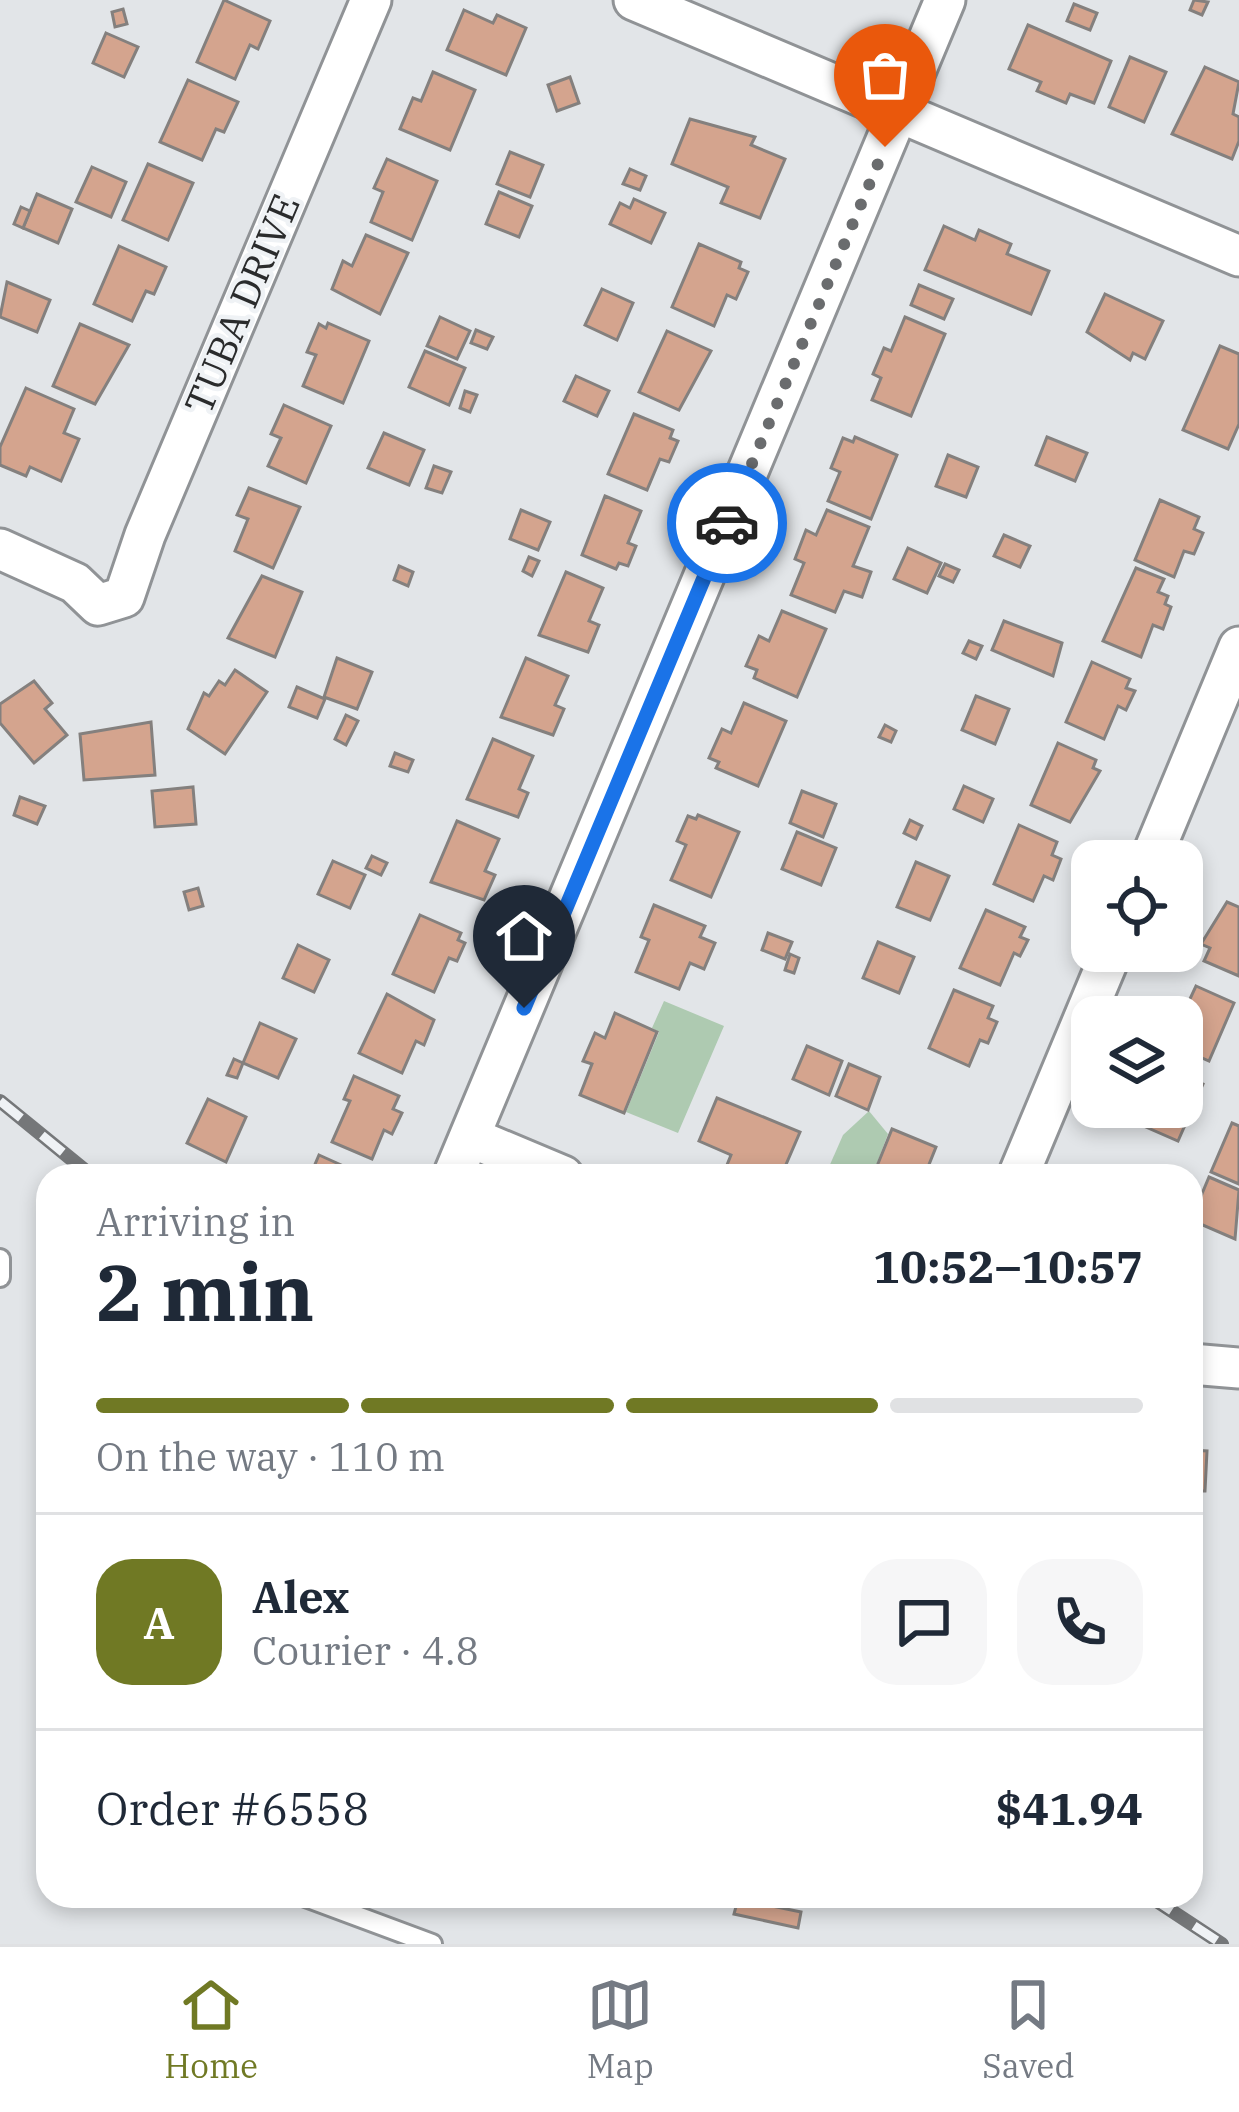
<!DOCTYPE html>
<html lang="en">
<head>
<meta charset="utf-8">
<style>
	:root { --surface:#fff; --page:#f6f6f7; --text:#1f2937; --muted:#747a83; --line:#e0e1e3; --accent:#707924 }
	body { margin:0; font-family:"IBM Plex Serif",serif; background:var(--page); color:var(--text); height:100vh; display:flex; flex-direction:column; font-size:45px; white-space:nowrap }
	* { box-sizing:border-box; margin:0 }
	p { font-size:39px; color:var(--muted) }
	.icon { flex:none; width:66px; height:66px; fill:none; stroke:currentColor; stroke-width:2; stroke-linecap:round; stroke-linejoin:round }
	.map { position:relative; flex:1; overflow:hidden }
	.drawer { position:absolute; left:36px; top:1164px; width:1167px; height:744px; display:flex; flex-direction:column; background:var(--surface); border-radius:36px; box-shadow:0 6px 18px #0003 }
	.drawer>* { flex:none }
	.tools { position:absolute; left:1071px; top:840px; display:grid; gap:24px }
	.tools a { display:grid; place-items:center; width:132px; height:132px; border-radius:24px; background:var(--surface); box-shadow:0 6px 18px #0003; font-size:60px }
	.pin { position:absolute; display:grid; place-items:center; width:102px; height:102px; color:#fff; margin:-123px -51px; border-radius:50% 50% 50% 0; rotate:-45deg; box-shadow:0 0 12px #0007 }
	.pin .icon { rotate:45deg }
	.courier { position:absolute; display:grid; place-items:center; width:120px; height:120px; margin:-60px; border:9px solid #1a73e8; border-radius:50%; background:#fff; color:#222; box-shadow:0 3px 15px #0007 }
	.summary em { font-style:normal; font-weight:700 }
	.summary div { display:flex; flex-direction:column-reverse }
	.summary { display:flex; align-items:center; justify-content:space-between; height:204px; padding:0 60px }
	h1 { font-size:78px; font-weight:700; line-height:90px }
	.bar { display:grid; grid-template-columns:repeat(4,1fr); gap:18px 12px; align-content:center; height:144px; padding:0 60px }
	.bar i { height:15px; border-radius:9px; background:var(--line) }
	.bar .active { background:var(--accent) }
	.bar p { grid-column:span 4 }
	.line { display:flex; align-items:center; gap:30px; padding:0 60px; border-top:3px solid var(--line) }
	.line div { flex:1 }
	.round { display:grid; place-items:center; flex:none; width:126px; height:126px; border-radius:36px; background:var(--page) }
	.tabs { display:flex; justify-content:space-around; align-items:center; height:168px; border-top:3px solid var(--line); background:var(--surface); font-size:33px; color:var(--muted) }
	.tabs a { display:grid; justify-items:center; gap:6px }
	.tabs .active { color:var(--accent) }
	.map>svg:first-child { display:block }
	.green { fill:#aecab1 }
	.building { fill:#d4a48e; stroke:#84807e; stroke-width:3 }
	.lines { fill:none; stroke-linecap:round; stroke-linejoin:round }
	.service-casing { stroke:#909396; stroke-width:24 }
	.minor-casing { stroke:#909396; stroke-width:45 }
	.service { stroke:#fff; stroke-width:18 }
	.minor { stroke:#fff; stroke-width:39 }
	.rail-casing { stroke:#757779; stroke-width:14 }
	.rail { stroke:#eff2f5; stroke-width:9; stroke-dasharray:27; stroke-linecap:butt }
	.done { stroke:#6a6c6e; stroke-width:12; stroke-dasharray:0 21.6 }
	.route { stroke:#1a73e8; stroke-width:15 }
	.labels { text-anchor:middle; stroke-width:9; stroke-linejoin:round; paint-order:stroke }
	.street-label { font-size:39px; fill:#2a2b2c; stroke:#eff2f5 }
</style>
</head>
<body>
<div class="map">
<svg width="1239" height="1944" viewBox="0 0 1239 1944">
	<rect width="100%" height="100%" fill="#e2e5e8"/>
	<g class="green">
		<polygon points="664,1001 724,1026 678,1133 626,1112 659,1032 652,1028"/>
		<polygon points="869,1111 888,1134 872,1176 825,1176 843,1135"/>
	</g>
	<g class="building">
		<polygon points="224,0 270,21 258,49 250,45 235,79 197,62"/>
		<polygon points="1194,0 1208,2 1202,15 1190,10"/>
		<polygon points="1074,4 1097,13 1090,30 1067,21"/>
		<polygon points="123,9 127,24 115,27 112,12"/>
		<polygon points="464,10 493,23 497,15 526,28 506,75 447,50"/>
		<polygon points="1028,25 1111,61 1094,103 1070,94 1066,103 1037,91 1041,82 1009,69"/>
		<polygon points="106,33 138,47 124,77 93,63"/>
		<polygon points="1130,57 1166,72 1144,122 1109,107"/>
		<polygon points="1205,67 1239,82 1233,114 1239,117 1239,141 1232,159 1172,134"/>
		<polygon points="433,72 475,90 450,150 400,129 413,98 421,101"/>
		<polygon points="570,77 579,103 557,111 548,85"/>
		<polygon points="188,80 238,102 224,132 216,129 202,160 160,142"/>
		<polygon points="690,119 755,137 751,145 785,159 760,218 721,203 728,187 672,164"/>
		<polygon points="510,152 543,165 530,197 497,184"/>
		<polygon points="387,159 437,181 412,240 371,222 383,192 374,188"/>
		<polygon points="148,164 193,183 168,240 123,220"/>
		<polygon points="92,167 126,182 111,217 76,202"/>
		<polygon points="630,169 646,176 640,190 623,184"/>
		<polygon points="499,192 532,206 519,237 486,224"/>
		<polygon points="37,194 72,209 58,243 23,228"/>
		<polygon points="634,199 665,213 651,243 610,224 620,203 630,208"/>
		<polygon points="21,207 30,211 23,228 14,224"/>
		<polygon points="944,226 975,240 979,230 1011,244 1007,254 1049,271 1031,314 925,270"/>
		<polygon points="366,235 408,253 380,314 332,289 343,261 352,266"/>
		<polygon points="699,244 741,262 739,268 748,272 736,299 727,295 714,326 672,307"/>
		<polygon points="119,246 166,267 154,294 146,291 132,321 94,304"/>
		<polygon points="7,282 50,300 37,332 0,317"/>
		<polygon points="919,285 953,299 944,319 911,305"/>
		<polygon points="602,289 633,303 617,340 585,325"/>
		<polygon points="1105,294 1163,321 1145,359 1133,353 1130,360 1087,332"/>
		<polygon points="440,317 470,331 457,359 427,346"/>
		<polygon points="905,317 945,334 911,416 872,400 881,378 873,374 884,348 891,351"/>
		<polygon points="328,323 369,341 343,403 303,386 316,355 307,352 319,324 326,328"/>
		<polygon points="80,324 129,345 95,404 53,386"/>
		<polygon points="476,330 493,337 487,349 471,343"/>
		<polygon points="667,331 711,351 679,410 639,392"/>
		<polygon points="1220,346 1239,354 1239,424 1228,449 1183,430"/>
		<polygon points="425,351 465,368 449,405 409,387"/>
		<polygon points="576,376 609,391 597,416 564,401"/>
		<polygon points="26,388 74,409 64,433 79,439 61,481 30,467 26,476 0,465 0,447"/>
		<polygon points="465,391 477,395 470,412 460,408"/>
		<polygon points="284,405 331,426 306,483 268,466 281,438 271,434"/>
		<polygon points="634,414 673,430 670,438 678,441 669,462 660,459 647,490 608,474"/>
		<polygon points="384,433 424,450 409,485 368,468"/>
		<polygon points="855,437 897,455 871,519 828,501 840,472 831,468 843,438 853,442"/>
		<polygon points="1047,437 1087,453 1075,481 1036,465"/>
		<polygon points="948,455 978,467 966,497 936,486"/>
		<polygon points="434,466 451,472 442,493 426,488"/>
		<polygon points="249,488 300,507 273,568 235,551 248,519 237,515"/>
		<polygon points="605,496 641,511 628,543 636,546 628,566 619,563 616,569 582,555"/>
		<polygon points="1160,500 1199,517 1194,529 1203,533 1194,554 1184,551 1174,577 1135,560"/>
		<polygon points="521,510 550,522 538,550 510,539"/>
		<polygon points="827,510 869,527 853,566 871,572 862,597 844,591 835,612 791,595 804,563 795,559 806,530 816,535"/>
		<polygon points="1004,535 1030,546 1020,567 994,556"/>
		<polygon points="908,548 941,563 927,593 894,579"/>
		<polygon points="529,557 539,561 532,576 523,571"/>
		<polygon points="945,564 959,570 953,582 939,576"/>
		<polygon points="399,566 413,572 408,586 394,580"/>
		<polygon points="1136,568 1164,579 1158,592 1168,596 1165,604 1171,607 1163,629 1153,625 1141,657 1103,641"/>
		<polygon points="566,572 603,588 589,621 599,625 588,652 539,635"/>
		<polygon points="262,576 302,592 275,657 228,638"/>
		<polygon points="782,611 826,629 797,697 754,678 757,670 746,666 759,636 769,641"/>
		<polygon points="1004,621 1062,643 1053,676 992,650"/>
		<polygon points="969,641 982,646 976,659 963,653"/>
		<polygon points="337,658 372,672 357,709 324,697"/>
		<polygon points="526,658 568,676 555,705 564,709 553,735 501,717"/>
		<polygon points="1092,662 1130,679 1126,688 1135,691 1126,710 1118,706 1104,739 1066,722"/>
		<polygon points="235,670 267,692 225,754 188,729 204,693 209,696 219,681 225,685"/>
		<polygon points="34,681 52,703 45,709 67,735 34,763 0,723 0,704"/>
		<polygon points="297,687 325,699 317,718 289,707"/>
		<polygon points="976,696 1009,709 995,744 962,730"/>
		<polygon points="744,703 786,721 758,786 716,768 719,762 709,758 722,729 731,733"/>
		<polygon points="346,715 358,721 346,745 335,739"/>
		<polygon points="151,722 155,775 84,780 80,734"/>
		<polygon points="885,725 896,731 891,742 879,737"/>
		<polygon points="493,739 533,756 519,789 528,793 518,817 467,799"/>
		<polygon points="1058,743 1096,760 1093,768 1100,771 1070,822 1031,805"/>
		<polygon points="395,753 413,760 408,772 390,766"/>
		<polygon points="964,786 993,799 983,822 954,809"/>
		<polygon points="193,787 196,824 155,827 152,791"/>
		<polygon points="802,791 836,804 823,837 790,823"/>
		<polygon points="20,797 45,806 37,824 14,815"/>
		<polygon points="698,815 739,832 711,897 671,880 686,845 677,841 688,816 696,819"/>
		<polygon points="910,820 922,826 916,839 904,833"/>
		<polygon points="457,821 499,839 485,871 495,875 484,900 431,882"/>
		<polygon points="1019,825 1057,842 1052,855 1061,859 1053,880 1044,876 1033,901 994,884"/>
		<polygon points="797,832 836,848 821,885 782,869"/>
		<polygon points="372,856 387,863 381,875 366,868"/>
		<polygon points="333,861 365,875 350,908 318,894"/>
		<polygon points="916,862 949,876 930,920 897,907"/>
		<polygon points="198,888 203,906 189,910 184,892"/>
		<polygon points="1227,902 1239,907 1239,976 1204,961 1210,948 1201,944"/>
		<polygon points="654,905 705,926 700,937 715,943 704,969 690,963 679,989 636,972 649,940 641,937"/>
		<polygon points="986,910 1025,927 1020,937 1028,940 1020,956 1014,953 1000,985 960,968"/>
		<polygon points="420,915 461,933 458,940 465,943 457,961 449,958 434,992 393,974"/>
		<polygon points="768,933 792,942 785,959 762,950"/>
		<polygon points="878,942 914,957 899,993 863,978"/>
		<polygon points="298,945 329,960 314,992 283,978"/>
		<polygon points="790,954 799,958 794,973 785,970"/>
		<polygon points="1196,986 1234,1003 1209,1061 1182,1049 1182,1017 1175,1017 1177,1012 1183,1014"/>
		<polygon points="954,990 993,1006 988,1018 997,1022 988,1043 980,1040 969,1066 929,1048"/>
		<polygon points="387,994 434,1020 424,1045 416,1041 402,1073 359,1053"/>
		<polygon points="615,1013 657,1032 624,1113 580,1095 592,1064 583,1061 595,1033 605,1038"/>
		<polygon points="260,1023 296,1039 278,1078 243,1063"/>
		<polygon points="807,1046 842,1061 829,1095 793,1079"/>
		<polygon points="234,1059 243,1063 237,1078 227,1075"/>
		<polygon points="849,1064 880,1077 868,1110 836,1096"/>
		<polygon points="1182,1075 1203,1084 1178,1141 1139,1124 1143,1113 1135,1110 1182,1107"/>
		<polygon points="354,1076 399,1096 393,1109 402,1113 392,1134 384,1130 372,1159 332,1142 350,1101 344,1099"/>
		<polygon points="717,1098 800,1132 781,1176 759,1167 755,1176 727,1165 731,1155 699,1141"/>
		<polygon points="208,1099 246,1117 226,1162 187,1143"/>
		<polygon points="1232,1123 1239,1126 1239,1184 1211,1172"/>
		<polygon points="892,1129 936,1147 926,1172 935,1176 873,1176"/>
		<polygon points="319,1155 361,1174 360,1176 310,1176"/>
		<polygon points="1209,1177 1239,1190 1235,1239 1191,1220"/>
		<polygon points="1191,1450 1207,1451 1205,1491 1191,1491"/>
		<polygon points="738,1899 801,1912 798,1928 734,1914"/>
	</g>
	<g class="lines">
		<g class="service-casing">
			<g id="service">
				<polyline points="0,1259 0,1277"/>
				<polyline points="303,1896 432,1944"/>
			</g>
		</g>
		<g class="minor-casing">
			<g id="minor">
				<polyline points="634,0 1239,256"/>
				<polyline points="0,549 75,583 98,605 124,597 145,535 371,0"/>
				<polyline points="1150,861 1239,647"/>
				<polyline points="470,1137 563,1176"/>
				<polyline points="453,1176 945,0"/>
				<polyline points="1018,1176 1112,951"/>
				<polyline points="1191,1364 1239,1368"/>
			</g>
		</g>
		<use href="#service" class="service"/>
		<use href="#minor" class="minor"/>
		<g class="rail-casing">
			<g id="rail">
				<polyline points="0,1101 92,1176"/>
				<polyline points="1149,1896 1222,1944"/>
			</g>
		</g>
		<use href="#rail" class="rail"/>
	</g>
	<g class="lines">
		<polyline class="done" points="727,523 885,147"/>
		<polyline class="route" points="524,1008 727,523"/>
	</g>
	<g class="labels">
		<g class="street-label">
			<text transform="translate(242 304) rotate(-67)" y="14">TUBA DRIVE</text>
		</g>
	</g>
</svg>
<div class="tools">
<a><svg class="icon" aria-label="locate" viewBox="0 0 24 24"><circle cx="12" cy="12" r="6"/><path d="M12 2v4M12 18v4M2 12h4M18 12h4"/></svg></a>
<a><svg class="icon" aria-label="layers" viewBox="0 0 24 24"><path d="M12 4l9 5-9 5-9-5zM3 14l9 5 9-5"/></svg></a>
</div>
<div class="pin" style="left:885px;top:147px;background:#ea580c"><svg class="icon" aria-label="bag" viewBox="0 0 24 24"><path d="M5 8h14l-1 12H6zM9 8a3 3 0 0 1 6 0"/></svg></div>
<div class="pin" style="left:524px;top:1008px;background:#1f2937"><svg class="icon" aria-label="home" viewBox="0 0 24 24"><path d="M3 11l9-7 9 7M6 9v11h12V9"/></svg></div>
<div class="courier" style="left:727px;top:523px"><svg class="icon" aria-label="car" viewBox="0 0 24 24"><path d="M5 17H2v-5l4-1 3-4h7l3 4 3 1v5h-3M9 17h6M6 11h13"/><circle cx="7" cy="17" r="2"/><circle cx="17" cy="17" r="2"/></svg></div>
<section class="drawer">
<div class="summary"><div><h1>2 min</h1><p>Arriving in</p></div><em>10:52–10:57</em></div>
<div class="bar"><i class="active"></i><i class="active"></i><i class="active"></i><i></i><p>On the way · 110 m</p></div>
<div class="line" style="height:216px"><b class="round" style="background:var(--accent);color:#fff">A</b><div><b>Alex</b><p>Courier · 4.8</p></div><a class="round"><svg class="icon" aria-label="chat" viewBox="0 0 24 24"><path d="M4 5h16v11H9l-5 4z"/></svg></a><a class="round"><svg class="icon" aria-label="phone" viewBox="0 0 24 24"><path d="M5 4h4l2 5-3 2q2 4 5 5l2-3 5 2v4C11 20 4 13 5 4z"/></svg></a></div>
<div class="line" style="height:156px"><div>Order #6558</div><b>$41.94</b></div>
</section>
</div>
<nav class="tabs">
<a class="active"><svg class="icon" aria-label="home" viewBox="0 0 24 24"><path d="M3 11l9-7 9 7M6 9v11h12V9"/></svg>Home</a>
<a><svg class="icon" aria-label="map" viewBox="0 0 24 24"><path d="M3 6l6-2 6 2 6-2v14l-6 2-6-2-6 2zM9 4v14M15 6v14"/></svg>Map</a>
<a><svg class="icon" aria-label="saved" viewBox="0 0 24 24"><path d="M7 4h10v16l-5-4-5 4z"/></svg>Saved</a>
</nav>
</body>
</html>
